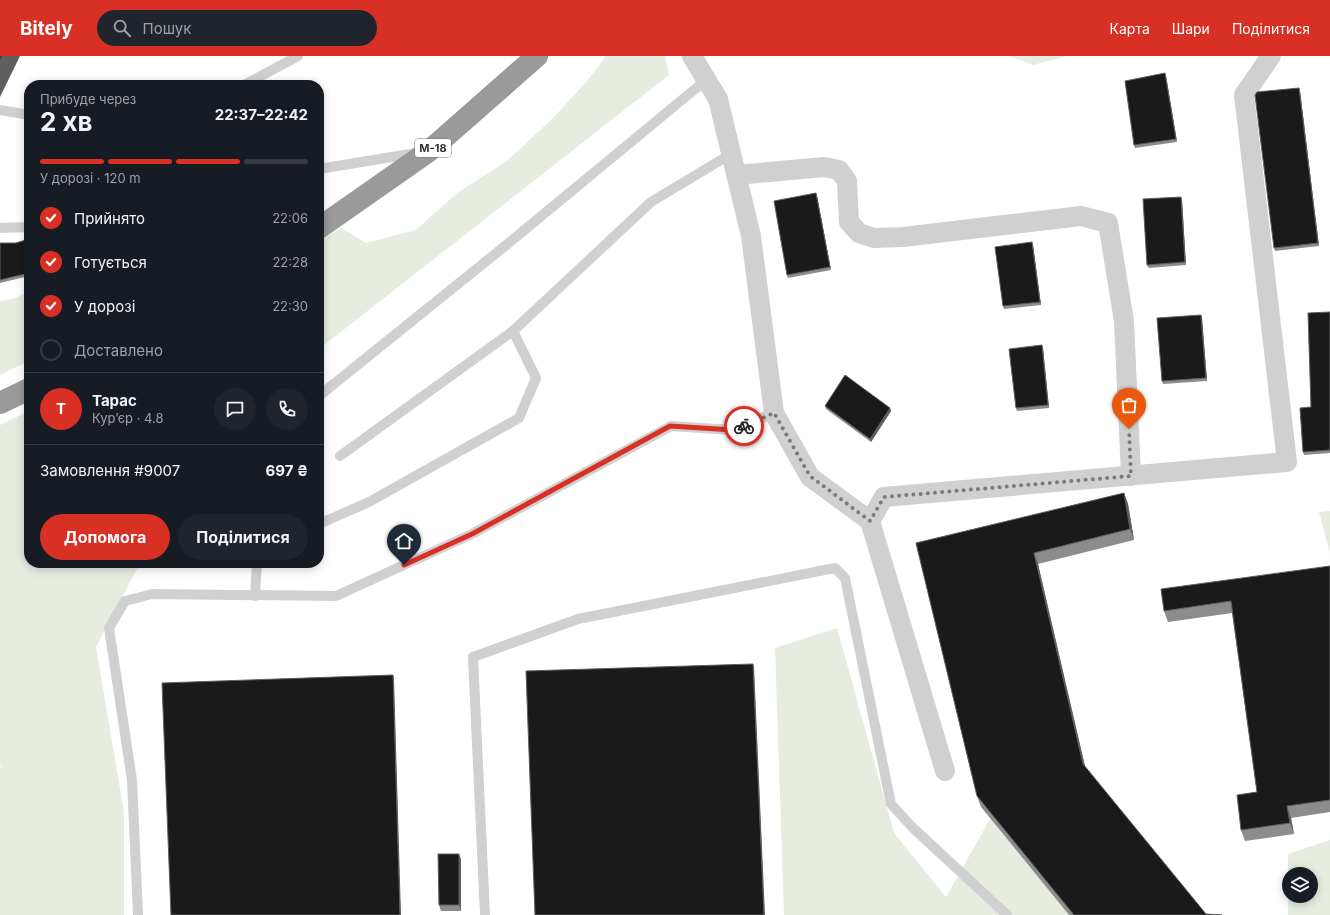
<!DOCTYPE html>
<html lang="uk">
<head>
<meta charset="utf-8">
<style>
	:root { --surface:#171b24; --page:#20242c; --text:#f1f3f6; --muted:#9ea1a6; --line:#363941; --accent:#d93025 }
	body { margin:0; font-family:Inter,sans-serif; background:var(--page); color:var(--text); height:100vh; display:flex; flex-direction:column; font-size:15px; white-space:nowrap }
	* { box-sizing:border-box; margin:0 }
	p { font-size:13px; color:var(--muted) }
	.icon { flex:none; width:22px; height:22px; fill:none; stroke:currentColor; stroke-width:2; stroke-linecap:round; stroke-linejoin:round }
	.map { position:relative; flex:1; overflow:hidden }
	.details { position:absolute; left:24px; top:24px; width:300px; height:488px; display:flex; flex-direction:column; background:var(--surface); border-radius:16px; box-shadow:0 2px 10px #0003 }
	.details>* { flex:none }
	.tools { position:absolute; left:1282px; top:811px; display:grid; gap:8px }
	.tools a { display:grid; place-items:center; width:36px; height:36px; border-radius:50%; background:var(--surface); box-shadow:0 2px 10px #0003; font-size:20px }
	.pin { position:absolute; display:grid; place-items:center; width:34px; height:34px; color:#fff; margin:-41px -17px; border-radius:50% 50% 50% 0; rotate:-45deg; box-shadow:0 0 4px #0007 }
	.pin .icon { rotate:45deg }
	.courier { position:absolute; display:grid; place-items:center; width:40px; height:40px; margin:-20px; border:3px solid #d93025; border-radius:50%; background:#fff; color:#222; box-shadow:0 1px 5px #0007 }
	.headline em { font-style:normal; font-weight:700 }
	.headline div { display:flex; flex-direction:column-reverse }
	.headline { display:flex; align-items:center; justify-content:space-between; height:68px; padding:0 16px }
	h1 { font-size:26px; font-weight:700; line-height:30px }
	.bar { display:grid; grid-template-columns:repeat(4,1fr); gap:6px 4px; align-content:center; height:48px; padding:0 16px }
	.bar i { height:5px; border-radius:3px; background:var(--line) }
	.bar .on { background:var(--accent) }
	.bar p { grid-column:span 4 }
	.line { display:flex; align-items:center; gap:10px; padding:0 16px; border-top:1px solid var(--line) }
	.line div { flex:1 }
	.round { display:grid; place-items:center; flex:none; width:42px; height:42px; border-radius:21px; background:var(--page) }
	ol { padding:0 16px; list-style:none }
	li { display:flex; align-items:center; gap:12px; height:44px }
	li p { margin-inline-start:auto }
	li .icon { padding:4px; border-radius:50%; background:var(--accent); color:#fff; stroke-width:4 }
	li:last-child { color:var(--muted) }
	li i { width:22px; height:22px; border:2px solid var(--line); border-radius:50% }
	.button { display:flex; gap:8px; margin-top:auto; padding:8px 16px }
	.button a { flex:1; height:46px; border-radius:24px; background:var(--accent); color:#fff; font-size:16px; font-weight:700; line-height:46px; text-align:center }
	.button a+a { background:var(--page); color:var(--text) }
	header { display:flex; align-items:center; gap:24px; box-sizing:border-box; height:56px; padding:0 20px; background:var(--accent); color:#fff }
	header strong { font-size:19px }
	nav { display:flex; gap:22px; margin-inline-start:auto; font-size:14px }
	.search { width:280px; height:36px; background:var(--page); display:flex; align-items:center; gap:10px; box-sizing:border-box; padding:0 14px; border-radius:22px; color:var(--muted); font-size:15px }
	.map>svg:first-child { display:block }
	.green { fill:#e6ecdf; fill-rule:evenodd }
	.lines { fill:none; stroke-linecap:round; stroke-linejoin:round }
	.lane { stroke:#d0d0d0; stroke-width:10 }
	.street { stroke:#d0d0d0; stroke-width:20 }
	.highway { stroke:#9a9a9a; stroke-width:22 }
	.wall { fill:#8c8c8c }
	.shaded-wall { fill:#5f5f5f }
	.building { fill:#1a1a1a; stroke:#5f5f5f }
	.done { stroke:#7a7a7a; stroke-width:4; stroke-dasharray:0 7.2 }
	.route { stroke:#d93025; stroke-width:5 }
	.labels { text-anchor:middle; stroke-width:4; stroke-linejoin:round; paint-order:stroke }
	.shield { fill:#fff; stroke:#707070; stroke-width:1 }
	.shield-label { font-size:11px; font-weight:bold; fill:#333 }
</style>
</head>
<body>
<header>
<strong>Bitely</strong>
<div class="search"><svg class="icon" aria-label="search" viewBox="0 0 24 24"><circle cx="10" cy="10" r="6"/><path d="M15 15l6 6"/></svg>Пошук</div>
<nav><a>Карта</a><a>Шари</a><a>Поділитися</a></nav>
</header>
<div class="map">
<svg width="1330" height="859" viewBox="0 0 1330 859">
	<rect width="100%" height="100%" fill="#fff"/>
	<g class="green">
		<polygon points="606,0 665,0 669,19 319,293 319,185 341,172 366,187 416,174 457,137 507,105 553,62 587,25"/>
		<polygon points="1010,0 1067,0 1033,9"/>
		<polygon points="29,236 29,305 0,319 0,245 12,243"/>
		<polygon points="29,355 29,507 150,507 138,511 96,591 124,756 124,859 0,859 0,710 4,713 0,708 0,369"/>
		<polygon points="1330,455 1330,497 1319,456"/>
		<polygon points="837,572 894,777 946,841 990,763 1069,859 784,859 775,592"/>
		<path d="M1330,784V859H1288V798ZM1289,818H1311V840H1289Z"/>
	</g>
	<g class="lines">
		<g class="lane">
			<polyline points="244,29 298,0"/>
			<polyline points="0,54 29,59"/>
			<polyline points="319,113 416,97"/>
			<polyline points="0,172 29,171"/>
			<polyline points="513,275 651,146 731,98"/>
			<polyline points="319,340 505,190 706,24"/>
			<polyline points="319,468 369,446 519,362 536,322 513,275 340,400"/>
			<polyline points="255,540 257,507"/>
			<polyline points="138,859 132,724 109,572 125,545 152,538 336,540 472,478 671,370 733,374 774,357"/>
			<polyline points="485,859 473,601 578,563 835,512 845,522 891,748 912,771 1007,859"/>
		</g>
		<g class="street">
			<polyline points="692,0 718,43 751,180 774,357 810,421 870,465 945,715"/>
			<polyline points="736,119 824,111 839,114 847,125 849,166 859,177 874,182 903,181 1081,160 1108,167 1124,265 1131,420"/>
			<polyline points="870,465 884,441 1287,406 1244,39 1271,0"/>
		</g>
		<g class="highway">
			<polyline points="319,172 429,95 537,0"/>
			<polyline points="0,347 29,333"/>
		</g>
	</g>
	<g class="wall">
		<polygon points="1166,20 1177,86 1135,92 1134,89"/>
		<polygon points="1300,35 1319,190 1275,195 1274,192"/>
		<polygon points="817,140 831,214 788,222 787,219"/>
		<polygon points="1181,141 1182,144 1186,209 1149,212 1147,209"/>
		<polygon points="29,183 29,220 0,227 0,187 16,187"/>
		<polygon points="1033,189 1041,249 1004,253 1003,250"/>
		<polygon points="1330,256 1330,397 1304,399 1303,396 1311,351"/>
		<polygon points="1201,259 1202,262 1207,325 1163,328 1162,325"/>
		<polygon points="1043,292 1049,352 1017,355 1016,352"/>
		<polygon points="825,350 890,352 891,355 871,386 826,353"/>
		<polygon points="1124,437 1128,448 1134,484 1038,508 1085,710 1206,858 1222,859 1069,859 981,751 977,740 916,487"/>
		<polygon points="1330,510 1330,756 1291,762 1294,778 1245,785 1241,774 1257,736 1232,557 1168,566 1164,555"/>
		<polygon points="461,803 461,855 441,855 439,849"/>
	</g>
	<g class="shaded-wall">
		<polygon points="3,0 20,0 0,41 0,5"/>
		<polygon points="1165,17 1166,20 1177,86 1176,83"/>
		<polygon points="1299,32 1300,35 1319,190 1318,187"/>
		<polygon points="816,137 817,140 831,214 830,211"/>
		<polygon points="1181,141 1182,144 1186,209 1185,206"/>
		<polygon points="1032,186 1033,189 1041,249 1040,246"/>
		<polygon points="1201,259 1202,262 1207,325 1206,322"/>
		<polygon points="1042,289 1043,292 1049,352 1048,349"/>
		<polygon points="890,352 891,355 871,386 870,383"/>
		<polygon points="1124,437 1128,448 1134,484 1130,473"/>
		<polygon points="1034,497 1038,508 1087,719 1083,708"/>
		<polygon points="753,608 754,611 765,859 764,859"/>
		<polygon points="393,619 394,623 401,859 400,859"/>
		<polygon points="1287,750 1291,762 1294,778 1290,767"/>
		<polygon points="459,798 461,803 461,855 459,849"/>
	</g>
	<g class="building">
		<polygon points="0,0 3,0 0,5"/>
		<polygon points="1165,17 1176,83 1134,89 1125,25"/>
		<polygon points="1299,32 1318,187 1274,192 1255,39 1257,36"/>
		<polygon points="816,137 830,211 787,219 774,145"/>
		<polygon points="1181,141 1185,206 1147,209 1143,143"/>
		<polygon points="29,183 29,217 0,224 0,187 16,187"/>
		<polygon points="1032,186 1040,246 1003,250 995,191"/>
		<polygon points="1330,256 1330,394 1303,396 1300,352 1311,351 1308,257"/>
		<polygon points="1201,259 1206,322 1162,325 1157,262"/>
		<polygon points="1042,289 1048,349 1016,352 1009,293"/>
		<polygon points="845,319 890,352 870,383 825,350"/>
		<polygon points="1124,437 1130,473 1034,497 1083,708 1206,858 1222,859 1074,859 977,740 916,487"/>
		<polygon points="1330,510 1330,744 1287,750 1290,767 1241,774 1237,739 1257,736 1231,545 1164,555 1161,533"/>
		<polygon points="753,608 764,859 535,859 526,615"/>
		<polygon points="393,619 400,859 171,859 162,627"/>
		<polygon points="438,798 459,798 459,849 439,849"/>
	</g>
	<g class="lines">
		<polyline class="done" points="744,370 774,357 810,420 870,465 884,441 1131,420 1129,373"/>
		<polyline class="route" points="404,509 472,478 670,370 733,374 744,370"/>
	</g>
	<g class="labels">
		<rect class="shield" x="415" y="83" width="36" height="18" rx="3"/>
		<g class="shield-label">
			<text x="433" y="96">М-18</text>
		</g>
	</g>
</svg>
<div class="tools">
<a><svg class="icon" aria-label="layers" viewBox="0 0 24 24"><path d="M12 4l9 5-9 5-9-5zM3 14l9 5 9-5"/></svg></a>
</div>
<div class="pin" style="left:1129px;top:373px;background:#ea580c"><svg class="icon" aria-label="bag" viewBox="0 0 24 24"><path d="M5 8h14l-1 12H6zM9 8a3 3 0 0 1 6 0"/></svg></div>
<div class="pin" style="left:404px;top:509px;background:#1f2937"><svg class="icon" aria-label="home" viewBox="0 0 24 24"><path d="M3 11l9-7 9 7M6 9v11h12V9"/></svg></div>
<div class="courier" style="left:744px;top:370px"><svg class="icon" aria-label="bike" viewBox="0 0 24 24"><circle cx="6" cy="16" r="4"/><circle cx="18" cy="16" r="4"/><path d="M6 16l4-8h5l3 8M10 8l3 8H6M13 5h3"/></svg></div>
<section class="details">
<div class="headline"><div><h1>2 хв</h1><p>Прибуде через</p></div><em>22:37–22:42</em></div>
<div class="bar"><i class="on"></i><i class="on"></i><i class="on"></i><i></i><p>У дорозі · 120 m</p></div>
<ol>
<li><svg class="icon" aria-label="check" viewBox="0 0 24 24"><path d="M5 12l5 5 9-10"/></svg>Прийнято<p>22:06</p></li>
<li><svg class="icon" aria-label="check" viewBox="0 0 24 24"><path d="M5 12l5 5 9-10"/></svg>Готується<p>22:28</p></li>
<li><svg class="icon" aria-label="check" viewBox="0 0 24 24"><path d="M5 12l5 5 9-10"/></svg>У дорозі<p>22:30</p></li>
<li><i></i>Доставлено</li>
</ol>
<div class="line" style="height:72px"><b class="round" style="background:var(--accent);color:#fff">Т</b><div><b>Тарас</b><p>Кур’єр · 4.8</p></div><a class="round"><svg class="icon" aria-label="chat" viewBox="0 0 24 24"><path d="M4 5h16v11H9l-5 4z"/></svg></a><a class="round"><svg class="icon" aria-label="phone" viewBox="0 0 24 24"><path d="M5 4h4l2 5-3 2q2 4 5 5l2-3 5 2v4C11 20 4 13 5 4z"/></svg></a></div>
<div class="line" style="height:52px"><div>Замовлення #9007</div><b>697 ₴</b></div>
<div class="button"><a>Допомога</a><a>Поділитися</a></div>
</section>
</div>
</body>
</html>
